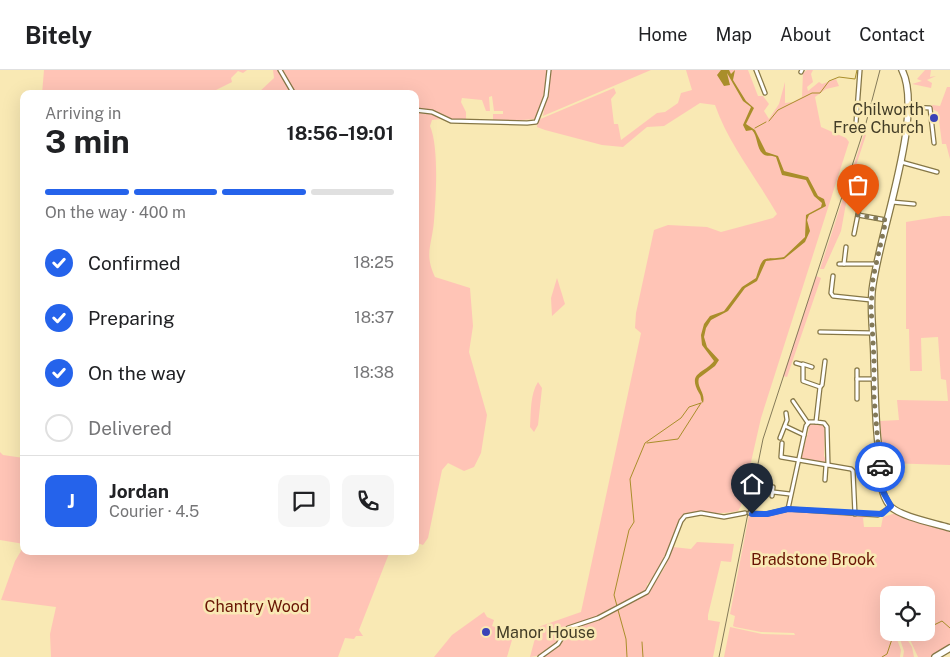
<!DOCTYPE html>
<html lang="en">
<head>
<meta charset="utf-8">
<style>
	:root { --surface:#fff; --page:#f6f6f6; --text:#202124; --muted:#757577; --line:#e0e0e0; --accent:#2563eb }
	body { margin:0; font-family:"Public Sans",sans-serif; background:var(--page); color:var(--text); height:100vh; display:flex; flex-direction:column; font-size:19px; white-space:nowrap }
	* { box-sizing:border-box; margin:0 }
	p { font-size:16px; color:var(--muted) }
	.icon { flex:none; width:28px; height:28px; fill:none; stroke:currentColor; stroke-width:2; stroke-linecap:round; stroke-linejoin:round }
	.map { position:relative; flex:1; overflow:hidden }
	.sheet { position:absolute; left:20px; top:20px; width:399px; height:465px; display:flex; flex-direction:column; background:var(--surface); border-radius:10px; box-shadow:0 5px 20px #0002 }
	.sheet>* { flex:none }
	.buttons { position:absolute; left:880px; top:516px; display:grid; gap:10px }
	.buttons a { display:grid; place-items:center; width:55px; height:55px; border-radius:10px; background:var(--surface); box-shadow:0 5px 20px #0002; font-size:25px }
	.pin { position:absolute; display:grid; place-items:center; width:42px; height:42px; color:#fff; margin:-51px -21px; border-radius:50% 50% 50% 0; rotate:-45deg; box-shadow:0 0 5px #0007 }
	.pin .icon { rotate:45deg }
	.courier { position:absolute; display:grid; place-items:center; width:50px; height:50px; margin:-25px; border:4px solid #2563eb; border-radius:50%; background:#fff; color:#222; box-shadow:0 1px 6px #0007 }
	.head em { font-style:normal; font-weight:700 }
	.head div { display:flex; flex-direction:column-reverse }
	.head { display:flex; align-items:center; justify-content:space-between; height:85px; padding:0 25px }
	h1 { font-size:32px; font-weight:700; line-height:38px }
	.bar { display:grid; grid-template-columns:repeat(4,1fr); gap:8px 5px; align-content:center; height:60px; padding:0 25px }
	.bar i { height:6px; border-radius:4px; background:var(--line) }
	.bar .current { background:var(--accent) }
	.bar p { grid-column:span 4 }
	.line { display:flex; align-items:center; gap:12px; padding:0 25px; border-top:1px solid var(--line) }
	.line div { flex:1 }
	.round { display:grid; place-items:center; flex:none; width:52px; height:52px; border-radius:10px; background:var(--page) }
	ol { padding:0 25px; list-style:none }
	li { display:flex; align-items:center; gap:15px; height:55px }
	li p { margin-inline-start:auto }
	li .icon { padding:5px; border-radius:50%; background:var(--accent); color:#fff; stroke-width:4 }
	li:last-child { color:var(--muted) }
	li i { width:28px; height:28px; border:2px solid var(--line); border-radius:50% }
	header { display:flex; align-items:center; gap:30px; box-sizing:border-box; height:70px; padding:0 25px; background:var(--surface); border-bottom:1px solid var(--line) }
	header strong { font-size:24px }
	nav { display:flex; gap:28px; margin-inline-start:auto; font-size:18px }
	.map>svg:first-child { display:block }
	.green { fill:#ffc4b6 }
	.water { fill:#a98e2a }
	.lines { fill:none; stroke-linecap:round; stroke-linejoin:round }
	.stream { stroke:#a98e2a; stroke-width:1 }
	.street-casing { stroke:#867746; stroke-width:5.5 }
	.primary-casing { stroke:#867746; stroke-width:8 }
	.street { stroke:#fff; stroke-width:3 }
	.primary { stroke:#fff; stroke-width:5.5 }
	.rail { stroke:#847a59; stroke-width:1 }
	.done { stroke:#837958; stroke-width:5; stroke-dasharray:0 9 }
	.route { stroke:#2563eb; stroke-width:6 }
	.poi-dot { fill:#3a43b7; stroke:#f9e9b4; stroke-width:2 }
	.labels { text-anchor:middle; stroke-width:5; stroke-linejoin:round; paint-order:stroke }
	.poi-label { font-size:16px; fill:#433d27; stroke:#f9e9b4; text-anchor:end }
	.park-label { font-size:16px; fill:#681504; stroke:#f9e9b4 }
</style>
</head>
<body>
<header>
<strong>Bitely</strong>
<nav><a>Home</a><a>Map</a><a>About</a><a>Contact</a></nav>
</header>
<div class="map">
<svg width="950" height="587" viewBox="0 0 950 587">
	<rect width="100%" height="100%" fill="#f9e9b4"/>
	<g class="green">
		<polygon points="44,0 247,0 243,3 238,1 231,8 232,12 208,24 42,24"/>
		<path d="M273,0H651L543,46L547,19L545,20L536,49L493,52V44H503V41H494L492,26L489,27L490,41H486L482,30L462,28L461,32L466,42V51L453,50L443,46L441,49L432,50L430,56C439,77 436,127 434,151C432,175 424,184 435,207L470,218L473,256L469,282L487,345L481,383L474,397L464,401L448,393L442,400L428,468L423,475L415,472V24H257L274,8Z"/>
		<path d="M686,0H748L758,26H763L769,34L764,41L769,49L779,34L785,12V33L793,32L802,27L803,3L807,0H813L811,4L813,12L807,17L808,21L819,12L822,14L836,9L839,16L826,19L815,27L821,57L846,68L849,72L761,348L741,436L738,441C720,445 704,442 685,443C669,461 668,501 647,514L648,523L665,497L673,477L691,479L697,472L734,474L731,492L721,491L708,545V550L720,552L713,587H542L551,582L559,574L542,585L530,587L538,557L581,542L641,263L635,258L636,243L654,160L668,155L707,157L721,162L773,148L777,144C756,107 729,75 715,35L700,33L664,56L647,57L623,77L602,75L545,60L537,57L538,50L614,18L616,23L611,29L614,54H618L621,70L657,43L665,42L678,33L681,23L692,20Z"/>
		<polygon points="925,0 931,0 930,7 936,6 927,10 932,13 931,18 912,14 922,11 917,9"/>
		<polygon points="947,17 950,17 950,89 946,74 942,74 938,42 928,37 933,35 940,36"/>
		<polygon points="864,64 866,65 849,117 841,161 824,199 820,199"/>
		<polygon points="943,146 950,146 950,395 884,393 880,351 899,350 897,330 948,331 946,310 941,309 938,267 921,268 922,301 910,301 909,259 906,259 906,152"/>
		<polygon points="816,206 821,208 787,307 783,306"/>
		<polygon points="557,208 565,234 552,246 551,228"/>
		<path d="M538,312L542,318L538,355L534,362L530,357C531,343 530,324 538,312Z"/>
		<polygon points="811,353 823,354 825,357 824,386 826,390 823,393 800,390 809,359 807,357"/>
		<polygon points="0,382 3,385 24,388 24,474 0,470"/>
		<polygon points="789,441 875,446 863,448 864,457 881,457 883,447 896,443 950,460 950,574 930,587 918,587 907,563 926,562 926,525 889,525 889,562 897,563 895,564 901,580 900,587 724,587 730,557 762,564 795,565 794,563 761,562 735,557 733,556 735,546 730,544 749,445 777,445"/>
		<polygon points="24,476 24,481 390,481 359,560 363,566 356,566 354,569 345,568 338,587 51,587 50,564 56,537 1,530 15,491"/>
		<polygon points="484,542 487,547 494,550 492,556 514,563 507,587 434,587 452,565"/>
		<polygon points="898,563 903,563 912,577 914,587 903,587 904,581"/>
	</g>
	<path class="water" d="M721,0H729L731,4L735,0L733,10L746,31L754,38L746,54L755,60L766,82L778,86L784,101L808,107L818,126L824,129L826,136L809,145L807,150L810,161L805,172L784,189L766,191L757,211L745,218L728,241L711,250L706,258L704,267L707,277L719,290L715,296L699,308C696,317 706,323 703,333C700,330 702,327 699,323C687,302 704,304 714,291L702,275L701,265L704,254L710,246L724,241L742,217L756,208C764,182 762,191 784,187L805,167L806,145L821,137L822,133L814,126L806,110L782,105L776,87C771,85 767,87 763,84C756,78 758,66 752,60L746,61L743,55L751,37L743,31L727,3L730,15L724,16L717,5Z"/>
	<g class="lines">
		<g class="stream">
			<polyline points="769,51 778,40 812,23 820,23 829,11 839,7 855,9 857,0"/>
			<polyline points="755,58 766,52"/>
			<polyline points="647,373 678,369 701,333"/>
			<polyline points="617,536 614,525 629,460 634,452 630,409 645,373 681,348 689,337 701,333"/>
			<polyline points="618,540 626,569 627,587"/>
			<polyline points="926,559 942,551 950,558"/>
			<polyline points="642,572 643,587"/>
			<polyline points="882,587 887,584 892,569 900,562"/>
		</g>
		<g class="street-casing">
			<g id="street">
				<polyline points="280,0 294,24"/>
				<polyline points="756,0 765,23"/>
				<polyline points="801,2 802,0"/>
				<polyline points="908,37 930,38 934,73"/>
				<polyline points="415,40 432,42 451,51 527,53 536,52 546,26 549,0"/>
				<polyline points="856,53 860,0"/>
				<polyline points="901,92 937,102"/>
				<polyline points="892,132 914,134"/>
				<polyline points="858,145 886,150"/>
				<polyline points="854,164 862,124 861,117"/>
				<polyline points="839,194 876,194"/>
				<polyline points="844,194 846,177"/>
				<polyline points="833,206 831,223 833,226 871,230"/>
				<polyline points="820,262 872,263"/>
				<polyline points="796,293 803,295"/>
				<polyline points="812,297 803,294 803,311 820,317 822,315 825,291"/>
				<polyline points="857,300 857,329"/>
				<polyline points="857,309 874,309"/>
				<polyline points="820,317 816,352 824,353 827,357 828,395"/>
				<polyline points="793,331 808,353"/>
				<polyline points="785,356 804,365"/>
				<polyline points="780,368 787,350 786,343"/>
				<polyline points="782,373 781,387 851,399 853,401 855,444"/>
				<polyline points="825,410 826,395"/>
				<polyline points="773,422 790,424"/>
				<polyline points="772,426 773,417"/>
				<polyline points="788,439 806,356 809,352 816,352"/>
				<polyline points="749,443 767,444 788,439 878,445 891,437"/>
				<polyline points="540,587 558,574 568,558 598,548 647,522 667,487 681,451 685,446 701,443 724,447 745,443"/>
			</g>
		</g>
		<g class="primary-casing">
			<g id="primary">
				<path d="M902,0C925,45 877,168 872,222C870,245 874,267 874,290C875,318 875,345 878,373C880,391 877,421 890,436C901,447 934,453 950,458"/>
				<polyline points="935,587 950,578"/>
			</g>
		</g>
		<use href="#street" class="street"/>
		<use href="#primary" class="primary"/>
		<polyline class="rail" points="719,587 763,369 866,53 880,0"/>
	</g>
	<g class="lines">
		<polyline class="done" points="858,145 886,150 873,208 871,237 874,289 874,327 880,397"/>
		<polyline class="route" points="752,444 767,444 788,439 882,444 891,436 883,422 880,397"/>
	</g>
	<g class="poi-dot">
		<circle cx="934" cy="48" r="5"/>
		<circle cx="486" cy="562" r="5"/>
	</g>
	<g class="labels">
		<g class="poi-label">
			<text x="924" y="45">Chilworth<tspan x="924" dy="18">Free Church</tspan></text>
			<text x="496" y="568" text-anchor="start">Manor House</text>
		</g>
		<g class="park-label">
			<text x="813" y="495">Bradstone Brook</text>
			<text x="257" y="542">Chantry Wood</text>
		</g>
	</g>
</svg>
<div class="buttons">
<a><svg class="icon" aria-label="locate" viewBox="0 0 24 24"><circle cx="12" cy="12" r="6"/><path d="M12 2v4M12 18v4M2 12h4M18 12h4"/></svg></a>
</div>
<div class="pin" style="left:858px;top:145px;background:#ea580c"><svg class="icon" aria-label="bag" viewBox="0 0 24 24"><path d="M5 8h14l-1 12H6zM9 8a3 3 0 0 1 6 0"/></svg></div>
<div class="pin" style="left:752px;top:444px;background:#1f2937"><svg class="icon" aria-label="home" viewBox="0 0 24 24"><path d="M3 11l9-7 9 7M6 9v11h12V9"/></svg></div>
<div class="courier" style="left:880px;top:397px"><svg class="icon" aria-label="car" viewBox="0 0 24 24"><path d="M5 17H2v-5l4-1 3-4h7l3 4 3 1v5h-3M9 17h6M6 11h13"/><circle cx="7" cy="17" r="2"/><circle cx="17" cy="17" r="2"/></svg></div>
<section class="sheet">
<div class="head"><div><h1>3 min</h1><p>Arriving in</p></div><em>18:56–19:01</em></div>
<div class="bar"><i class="current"></i><i class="current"></i><i class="current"></i><i></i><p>On the way · 400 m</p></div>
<ol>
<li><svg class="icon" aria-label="check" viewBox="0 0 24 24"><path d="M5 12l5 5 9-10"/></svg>Confirmed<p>18:25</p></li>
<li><svg class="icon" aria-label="check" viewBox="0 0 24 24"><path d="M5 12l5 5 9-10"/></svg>Preparing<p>18:37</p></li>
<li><svg class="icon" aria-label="check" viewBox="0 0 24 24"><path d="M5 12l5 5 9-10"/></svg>On the way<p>18:38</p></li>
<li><i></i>Delivered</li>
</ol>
<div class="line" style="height:90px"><b class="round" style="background:var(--accent);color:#fff">J</b><div><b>Jordan</b><p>Courier · 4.5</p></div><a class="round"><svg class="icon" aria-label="chat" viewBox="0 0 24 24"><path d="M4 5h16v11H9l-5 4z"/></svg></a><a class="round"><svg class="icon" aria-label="phone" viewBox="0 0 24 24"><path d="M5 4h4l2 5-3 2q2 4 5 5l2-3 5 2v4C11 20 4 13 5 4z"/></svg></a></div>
</section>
</div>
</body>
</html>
